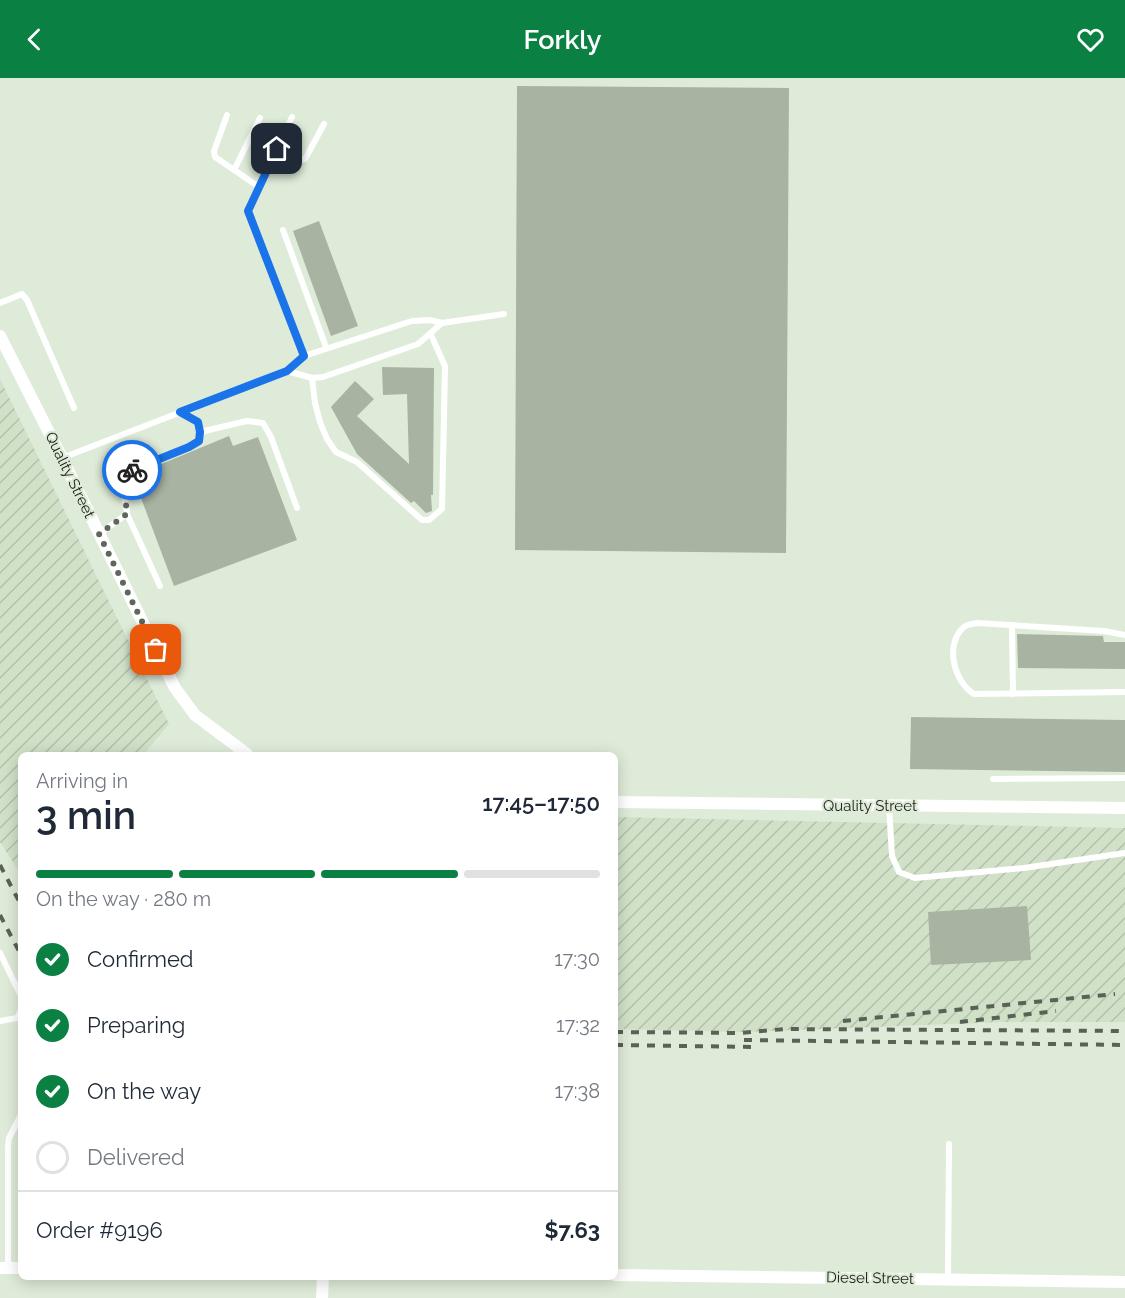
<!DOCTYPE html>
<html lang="en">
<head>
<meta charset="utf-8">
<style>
	:root { --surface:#fff; --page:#f6f6f7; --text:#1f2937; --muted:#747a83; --line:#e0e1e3; --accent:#0b8043 }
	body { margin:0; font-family:Raleway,sans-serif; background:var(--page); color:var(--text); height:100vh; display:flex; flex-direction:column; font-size:22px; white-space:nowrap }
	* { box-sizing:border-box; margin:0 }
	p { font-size:20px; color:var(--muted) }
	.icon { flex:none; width:33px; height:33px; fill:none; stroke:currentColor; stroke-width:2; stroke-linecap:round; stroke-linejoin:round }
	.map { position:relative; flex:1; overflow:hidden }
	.sheet { position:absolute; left:18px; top:674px; width:600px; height:528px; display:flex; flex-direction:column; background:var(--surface); border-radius:9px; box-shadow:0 3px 15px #0003 }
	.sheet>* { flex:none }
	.pin { position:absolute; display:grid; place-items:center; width:51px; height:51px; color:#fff; margin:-26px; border-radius:12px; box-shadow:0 3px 9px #0006 }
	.courier { position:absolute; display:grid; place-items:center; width:60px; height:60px; margin:-30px; border:4px solid #1a73e8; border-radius:50%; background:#fff; color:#222; box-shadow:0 2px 8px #0007 }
	.head em { font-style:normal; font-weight:600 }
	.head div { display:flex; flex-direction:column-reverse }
	.head { display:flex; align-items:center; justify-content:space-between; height:102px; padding:0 18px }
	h1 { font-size:39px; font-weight:600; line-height:45px }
	.bar { display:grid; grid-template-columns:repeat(4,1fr); gap:9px 6px; align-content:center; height:72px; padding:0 18px }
	.bar i { height:8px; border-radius:4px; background:var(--line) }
	.bar .active { background:var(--accent) }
	.bar p { grid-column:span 4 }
	.line { display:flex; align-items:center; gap:15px; padding:0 18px; border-top:2px solid var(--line) }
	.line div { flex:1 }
	ol { padding:0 18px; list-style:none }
	li { display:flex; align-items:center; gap:18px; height:66px }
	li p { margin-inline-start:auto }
	li .icon { padding:6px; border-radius:50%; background:var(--accent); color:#fff; stroke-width:4 }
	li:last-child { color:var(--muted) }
	li i { width:33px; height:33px; border:3px solid var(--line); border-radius:50% }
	header { display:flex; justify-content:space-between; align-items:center; height:78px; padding:0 18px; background:var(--accent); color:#fff; font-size:27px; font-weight:600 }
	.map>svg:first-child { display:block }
	.industrial { fill:url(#industrial-furrows) }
	.building { fill:#a8b3a1 }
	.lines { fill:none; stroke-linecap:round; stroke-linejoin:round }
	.service { stroke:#fff; stroke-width:6 }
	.minor { stroke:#fff; stroke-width:12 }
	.rail { stroke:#5b6157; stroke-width:4; stroke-dasharray:8 8; stroke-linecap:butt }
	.done { stroke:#60665c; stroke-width:6; stroke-dasharray:0 10.8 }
	.route { stroke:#1a73e8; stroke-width:8 }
	.labels { text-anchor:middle; stroke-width:4.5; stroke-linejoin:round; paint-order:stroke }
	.street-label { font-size:15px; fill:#1b1f18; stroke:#dfebd9 }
</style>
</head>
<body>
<header><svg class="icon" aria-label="back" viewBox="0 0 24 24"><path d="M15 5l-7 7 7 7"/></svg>Forkly<svg class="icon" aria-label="heart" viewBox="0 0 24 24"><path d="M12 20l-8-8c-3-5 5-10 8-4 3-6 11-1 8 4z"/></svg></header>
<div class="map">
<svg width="1125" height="1220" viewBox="0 0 1125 1220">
	<defs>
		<pattern id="industrial-furrows" width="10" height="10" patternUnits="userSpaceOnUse" patternTransform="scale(1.5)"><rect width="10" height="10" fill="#d1e1c8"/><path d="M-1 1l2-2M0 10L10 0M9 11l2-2" fill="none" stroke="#b3c1ab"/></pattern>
	</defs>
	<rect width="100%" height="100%" fill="#dfebd9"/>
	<g class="industrial">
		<polygon points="0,301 169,646 144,676 21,676 21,796 0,764"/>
		<polygon points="615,739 1125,750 1125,944 1002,944 743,954 615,951"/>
	</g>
	<g class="building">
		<polygon points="517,8 789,10 786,475 515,472"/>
		<polygon points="319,143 358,248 331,258 293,153"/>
		<polygon points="382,289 434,290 433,417 431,417 432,433 426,435 414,423 411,425 357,376 331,329 355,303 374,321 357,338 409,386 407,316 383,317"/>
		<polygon points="229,358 233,368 258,359 297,462 174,508 135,404 157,396 154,389"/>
		<polygon points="1017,556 1103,558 1104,564 1125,564 1125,591 1018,590"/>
		<polygon points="911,639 1125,642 1125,694 910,691"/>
		<polygon points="1027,828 1031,882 931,887 928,834"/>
	</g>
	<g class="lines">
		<g class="service">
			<polyline points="227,37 214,73 215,79 259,109"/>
			<polyline points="292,39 248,133 304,278"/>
			<polyline points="277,71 302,82 305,81 324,46"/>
			<polyline points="234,92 260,40"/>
			<polyline points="283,152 326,269"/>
			<polyline points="0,225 22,216 27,222 74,330"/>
			<polyline points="287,293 312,300 323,299 418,266 442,245"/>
			<polyline points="312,300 315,325 320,344 327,361 336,374 357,384 422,442 429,442 442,431 445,288 431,257"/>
			<polyline points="200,354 247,343 263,345 271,359 297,430"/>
			<polyline points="62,380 287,293 304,278 412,243 430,242 442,245 504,236"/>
			<polyline points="127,436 160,508"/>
			<path d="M99,456L127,436C127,423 120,412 120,399L125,394L189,370L199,363L200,354L198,344L180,334"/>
			<polyline points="1012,547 1013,616"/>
			<path d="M1125,557L1104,553L977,545C973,546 967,546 964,549C944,566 954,604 974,616L1125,614"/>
			<polyline points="993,701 1125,700"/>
			<polyline points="889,728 892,778 899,794 915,800 1024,790 1125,775"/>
			<polyline points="0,875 21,918"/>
			<polyline points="0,943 17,940 21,932"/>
			<polyline points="8,1189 8,1068 9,1060 21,1037"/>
			<polyline points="948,1201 949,1066"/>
		</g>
		<g class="minor">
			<polyline points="0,258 62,380 175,610 195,637 247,676"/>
			<polyline points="615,724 1125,730"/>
			<polyline points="0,1190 21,1190"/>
			<polyline points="615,1197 1125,1204"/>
			<polyline points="322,1220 323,1198"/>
		</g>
		<g class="rail">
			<polyline points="0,787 21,827"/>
			<polyline points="0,837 21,877"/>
			<polyline points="843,943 1115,916"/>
			<polyline points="960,944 1056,933"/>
			<polyline points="615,954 739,955 785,951 1125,953"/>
			<polyline points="744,962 1125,967"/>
			<polyline points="615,967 756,969"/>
		</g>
	</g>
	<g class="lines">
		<path class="done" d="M132,392L120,399C120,412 127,423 127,436L99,456L156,572"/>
		<polyline class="route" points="132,392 189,369 199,363 200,354 198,344 180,334 287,293 304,278 248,133 277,71"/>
	</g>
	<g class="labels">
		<g class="street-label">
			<text transform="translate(70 397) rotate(64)" y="5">Quality Street</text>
			<text x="870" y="733">Quality Street</text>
			<text transform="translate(870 1200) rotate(1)" y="5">Diesel Street</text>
		</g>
	</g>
</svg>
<div class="pin" style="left:156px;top:572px;background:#ea580c"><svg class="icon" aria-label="bag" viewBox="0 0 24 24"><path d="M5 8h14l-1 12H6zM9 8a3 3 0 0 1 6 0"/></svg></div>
<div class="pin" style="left:277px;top:71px;background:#1f2937"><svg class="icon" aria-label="home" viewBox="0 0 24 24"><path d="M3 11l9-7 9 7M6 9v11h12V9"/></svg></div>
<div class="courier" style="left:132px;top:392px"><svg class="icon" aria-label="bike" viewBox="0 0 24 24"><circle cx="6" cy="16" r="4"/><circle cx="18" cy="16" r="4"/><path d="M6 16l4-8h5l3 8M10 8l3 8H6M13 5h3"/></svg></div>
<section class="sheet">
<div class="head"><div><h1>3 min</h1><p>Arriving in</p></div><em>17:45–17:50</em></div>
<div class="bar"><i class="active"></i><i class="active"></i><i class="active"></i><i></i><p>On the way · 280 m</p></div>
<ol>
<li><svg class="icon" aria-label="check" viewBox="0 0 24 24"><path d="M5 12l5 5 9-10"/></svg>Confirmed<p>17:30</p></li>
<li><svg class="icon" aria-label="check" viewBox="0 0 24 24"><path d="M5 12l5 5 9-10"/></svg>Preparing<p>17:32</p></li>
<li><svg class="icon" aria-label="check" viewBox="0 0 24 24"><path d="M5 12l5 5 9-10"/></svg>On the way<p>17:38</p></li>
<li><i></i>Delivered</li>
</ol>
<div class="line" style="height:78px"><div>Order #9196</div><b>$7.63</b></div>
</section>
</div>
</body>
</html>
